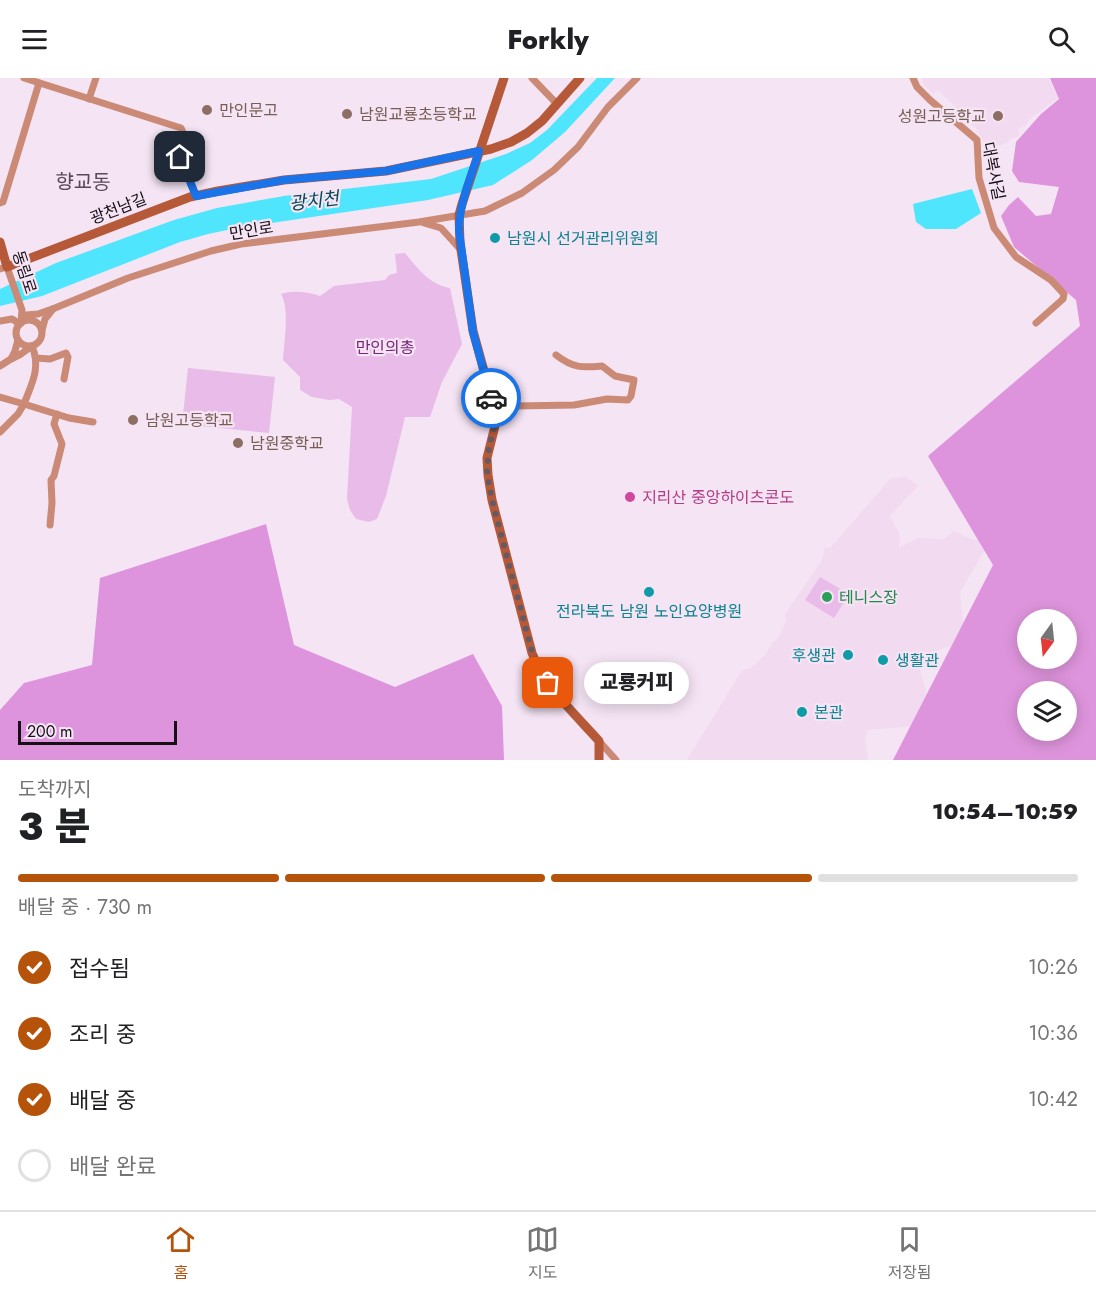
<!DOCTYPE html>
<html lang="ko">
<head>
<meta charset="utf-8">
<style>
	:root { --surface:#fff; --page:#f6f6f6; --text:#202124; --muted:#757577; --line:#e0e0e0; --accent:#b45309 }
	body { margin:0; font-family:Jost,"Noto Sans KR",sans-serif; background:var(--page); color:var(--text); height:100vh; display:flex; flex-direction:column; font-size:22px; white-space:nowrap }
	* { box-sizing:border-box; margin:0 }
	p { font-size:20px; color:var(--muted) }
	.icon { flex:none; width:33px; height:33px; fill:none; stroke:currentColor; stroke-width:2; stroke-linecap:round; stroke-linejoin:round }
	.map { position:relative; height:682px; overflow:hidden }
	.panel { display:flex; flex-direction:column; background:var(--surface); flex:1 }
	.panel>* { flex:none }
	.needle { width:39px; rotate:195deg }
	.controls { position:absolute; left:1017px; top:531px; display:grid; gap:12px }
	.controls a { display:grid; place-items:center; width:60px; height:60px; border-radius:50%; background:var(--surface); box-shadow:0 3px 15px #0003; font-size:30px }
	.scale { position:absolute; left:18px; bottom:15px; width:159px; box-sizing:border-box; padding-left:6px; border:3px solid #161016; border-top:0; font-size:16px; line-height:21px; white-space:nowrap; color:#161016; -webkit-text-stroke:4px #f5e4f4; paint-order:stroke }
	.pin { position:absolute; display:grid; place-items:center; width:51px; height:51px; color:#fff; margin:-26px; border-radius:12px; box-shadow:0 3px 9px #0006 }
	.courier { position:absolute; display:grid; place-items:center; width:60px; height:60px; margin:-30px; border:4px solid #1a73e8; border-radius:50%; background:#fff; color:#222; box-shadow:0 2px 8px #0007 }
	.bubble { position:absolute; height:42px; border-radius:21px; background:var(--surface); box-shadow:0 3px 15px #0003; font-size:20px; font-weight:800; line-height:42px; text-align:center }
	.overview em { font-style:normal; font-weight:800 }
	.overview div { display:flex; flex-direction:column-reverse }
	.overview { display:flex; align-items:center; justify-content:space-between; height:102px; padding:0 18px }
	h1 { font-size:39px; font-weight:800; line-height:45px }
	.bar { display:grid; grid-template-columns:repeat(4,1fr); gap:9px 6px; align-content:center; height:72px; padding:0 18px }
	.bar i { height:8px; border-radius:4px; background:var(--line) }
	.bar .current { background:var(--accent) }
	.bar p { grid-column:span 4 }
	ol { padding:0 18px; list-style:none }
	li { display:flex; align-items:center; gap:18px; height:66px }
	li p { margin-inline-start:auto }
	li .icon { padding:6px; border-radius:50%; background:var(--accent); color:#fff; stroke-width:4 }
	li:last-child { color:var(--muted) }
	li i { width:33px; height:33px; border:3px solid var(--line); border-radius:50% }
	header { display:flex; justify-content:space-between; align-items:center; height:78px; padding:0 18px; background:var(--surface); font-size:27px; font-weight:800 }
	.dock { display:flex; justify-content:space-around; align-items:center; height:84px; border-top:2px solid var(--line); background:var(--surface); font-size:16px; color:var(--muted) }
	.dock a { display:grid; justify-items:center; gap:3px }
	.dock .current { color:var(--accent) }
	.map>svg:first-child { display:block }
	.built { fill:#f2daf1 }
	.green { fill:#e9bbe8 }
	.forest { fill:#de94dc; fill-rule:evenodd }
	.water { fill:#4ee5fd }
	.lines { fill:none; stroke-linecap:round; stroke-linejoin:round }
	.street { stroke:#ca8a75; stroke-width:7 }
	.secondary { stroke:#b55939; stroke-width:9 }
	.done { stroke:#645a64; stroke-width:6; stroke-dasharray:0 10.8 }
	.route { stroke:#1a73e8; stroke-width:8 }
	.education-dot { fill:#8d6e63; stroke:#f5e4f4; stroke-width:2 }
	.culture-dot { fill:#0f9aa8; stroke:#f5e4f4; stroke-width:2 }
	.hotel-dot { fill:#d1479c; stroke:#f5e4f4; stroke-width:2 }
	.leisure-dot { fill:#2e9e5b; stroke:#f5e4f4; stroke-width:2 }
	.labels { text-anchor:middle; stroke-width:4.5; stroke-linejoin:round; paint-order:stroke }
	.education-label { font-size:16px; fill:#785e54; stroke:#f5e4f4; text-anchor:start }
	.street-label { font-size:16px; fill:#161016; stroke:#f5e4f4 }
	.culture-label { font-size:16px; fill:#0d838f; stroke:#f5e4f4; text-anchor:start }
	.park-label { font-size:16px; fill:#7b267c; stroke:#f5e4f4 }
	.hotel-label { font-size:16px; fill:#b23c85; stroke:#f5e4f4; text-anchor:start }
	.leisure-label { font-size:16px; fill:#27864d; stroke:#f5e4f4; text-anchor:start }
	.water-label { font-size:18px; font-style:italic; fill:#014852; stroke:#f5e4f4 }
	.quarter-label { font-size:20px; fill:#584a58; stroke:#f5e4f4 }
</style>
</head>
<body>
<header><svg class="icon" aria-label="menu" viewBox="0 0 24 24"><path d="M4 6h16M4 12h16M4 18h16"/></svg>Forkly<svg class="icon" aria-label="search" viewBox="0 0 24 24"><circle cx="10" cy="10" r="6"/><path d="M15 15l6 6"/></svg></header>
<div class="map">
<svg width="1096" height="682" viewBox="0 0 1096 682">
	<rect width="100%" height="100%" fill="#f5e4f4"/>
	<g class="built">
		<polygon points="922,0 1049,0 1058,20 1030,41 1025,48 1019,50 1019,58 1010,61 1007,65 988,71 976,50 964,42 962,35 938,12 933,16 924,7"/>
		<polygon points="906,399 918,408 890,438 900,457 899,470 918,460 944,461 954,453 973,462 992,460 960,514 965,562 934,574 916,577 935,646 868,652 865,660 868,682 687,682 742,592 749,591 765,577 772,565 777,561 786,544 785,536 822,482 825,469 830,470 891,400"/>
	</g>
	<g class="green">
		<path d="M405,175C417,190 430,207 450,210L462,266L442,304L430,339H405L386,418L377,441L369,444L356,441L350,432L347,421L352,329L339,321L329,322L312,319L300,312V299L283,282C284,264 290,231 281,216C293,212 308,214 320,218L334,208L385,202L389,197L397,195L395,176Z"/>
		<polygon points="188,290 275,299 269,355 182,346"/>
		<polygon points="820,499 849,516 834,540 805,522"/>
	</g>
	<g class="forest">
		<path d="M1050,0H1096V682H893L993,487L928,378L1080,248L1076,222L1014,169L1001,138L1009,127L1018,119L1036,138L1051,136L1059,109L1019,104L1012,93L1016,64L1041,36L1059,21ZM1028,542H1066V580H1028ZM1028,614H1066V652H1028Z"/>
		<polygon points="266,446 294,567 395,609 473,576 502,628 504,682 0,682 0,632 24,605 92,587 100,500"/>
	</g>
	<g class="water">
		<polygon points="597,0 615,0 565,54 532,82 493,107 428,122 237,150 208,156 180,164 42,218 0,228 0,211 56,185 174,142 217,130 284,118 431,101 506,76 530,65 547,52"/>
		<polygon points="972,111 981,135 956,151 926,151 916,144 913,126"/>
	</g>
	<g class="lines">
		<g class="street">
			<polyline points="24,0 181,50 185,59 180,79 196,118"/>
			<polyline points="532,0 557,26"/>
			<polyline points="913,0 917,9 930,22 977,62 979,100 994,150 1016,179 1051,202 1064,216 1063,221 1036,245"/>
			<polyline points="89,21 96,0"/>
			<polyline points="0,125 3,124 39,5"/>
			<polyline points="424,145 441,150 460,171"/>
			<polyline points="0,191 7,189 22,232 21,245"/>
			<polyline points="26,237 38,236 55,230 128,200 211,173 241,166 419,144 485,133 522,115 554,92 578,69 608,29 637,0"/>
			<circle cx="29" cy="255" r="13"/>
			<polyline points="0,243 12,241 20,246"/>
			<polyline points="42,252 45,241 53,231"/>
			<path d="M18,262L15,273L11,281L21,276L32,268C41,290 32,305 24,326L69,340L93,344"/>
			<polyline points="36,280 50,281 66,275 68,279 64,301"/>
			<polyline points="0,288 11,281"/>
			<polyline points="0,319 24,326 18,336 0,354"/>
			<path d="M495,333L516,328L574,327L607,321L628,322L631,318L634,302L615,298L602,288C582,290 573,290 556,277"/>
			<polyline points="50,447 52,425 51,402 54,398 62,366 54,346 57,336"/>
			<polyline points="599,663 616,682"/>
		</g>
		<g class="secondary">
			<path d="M504,0L462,126L459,137L460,165L473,253L497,340L487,380L488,397L492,422L532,575C545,609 574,635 599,663V682"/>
			<polyline points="0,164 7,189 190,119 218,113 284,102 386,93 491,71 511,64 527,55 542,43 580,0"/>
		</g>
	</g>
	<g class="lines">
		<polyline class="done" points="491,320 497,340 489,368 487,395 492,422 532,574 538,590 548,605"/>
		<path class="route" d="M180,79L196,118L284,102L386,93L479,73C471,100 459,125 459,153L473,254L491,320"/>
	</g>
	<g class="education-dot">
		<circle cx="207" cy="32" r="6"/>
		<circle cx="347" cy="36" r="6"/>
		<circle cx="998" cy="38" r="6"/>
		<circle cx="133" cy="342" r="6"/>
		<circle cx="238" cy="365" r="6"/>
	</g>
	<g class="culture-dot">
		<circle cx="495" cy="160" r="6"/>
		<circle cx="649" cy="514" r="6"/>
		<circle cx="848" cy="577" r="6"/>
		<circle cx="883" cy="582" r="6"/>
		<circle cx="802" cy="634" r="6"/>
	</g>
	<circle class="hotel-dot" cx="630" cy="419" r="6"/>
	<circle class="leisure-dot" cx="827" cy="519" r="6"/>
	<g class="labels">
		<g class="education-label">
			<text x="219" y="38">만인문고</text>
			<text x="359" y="42">남원교룡초등학교</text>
			<text x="986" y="44" text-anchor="end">성원고등학교</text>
			<text x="145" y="348">남원고등학교</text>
			<text x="250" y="371">남원중학교</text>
		</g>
		<g class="street-label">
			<text transform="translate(994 93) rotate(79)" y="6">대복사길</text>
			<text transform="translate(118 130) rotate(-21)" y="6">광천남길</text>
			<text transform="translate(251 152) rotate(-9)" y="6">만인로</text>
			<text transform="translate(25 194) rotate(72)" y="6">동림로</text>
		</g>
		<g class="culture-label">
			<text x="507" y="166">남원시 선거관리위원회</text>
			<text x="649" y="539" text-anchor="middle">전라북도 남원 노인요양병원</text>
			<text x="836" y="583" text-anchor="end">후생관</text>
			<text x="895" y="588">생활관</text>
			<text x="814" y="640">본관</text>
		</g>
		<g class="park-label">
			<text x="385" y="275">만인의총</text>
		</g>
		<g class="hotel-label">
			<text x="642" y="425">지리산 중앙하이츠콘도</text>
		</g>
		<g class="leisure-label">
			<text x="839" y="525">테니스장</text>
		</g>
		<g class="water-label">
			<text transform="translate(314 123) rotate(-7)" y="6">광치천</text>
		</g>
		<g class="quarter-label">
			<text x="83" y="111">향교동</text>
		</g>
	</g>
</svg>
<div class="controls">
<a><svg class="needle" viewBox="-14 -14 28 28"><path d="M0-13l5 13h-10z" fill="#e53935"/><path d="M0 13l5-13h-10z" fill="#757577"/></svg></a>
<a><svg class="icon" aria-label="layers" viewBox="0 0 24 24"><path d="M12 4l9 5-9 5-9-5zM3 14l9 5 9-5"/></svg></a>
</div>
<div class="scale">200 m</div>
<div class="pin" style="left:548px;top:605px;background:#ea580c"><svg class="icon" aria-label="bag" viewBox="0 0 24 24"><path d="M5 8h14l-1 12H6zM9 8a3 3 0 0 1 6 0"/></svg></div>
<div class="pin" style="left:180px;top:79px;background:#1f2937"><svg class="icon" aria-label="home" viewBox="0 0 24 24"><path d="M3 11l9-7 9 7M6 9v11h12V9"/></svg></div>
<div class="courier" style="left:491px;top:320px"><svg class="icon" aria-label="car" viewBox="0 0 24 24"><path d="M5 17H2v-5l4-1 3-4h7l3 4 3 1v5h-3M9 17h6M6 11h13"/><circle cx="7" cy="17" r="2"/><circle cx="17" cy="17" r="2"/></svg></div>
<div class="bubble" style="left:584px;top:584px;width:105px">교룡커피</div>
</div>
<section class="panel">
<div class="overview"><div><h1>3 분</h1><p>도착까지</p></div><em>10:54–10:59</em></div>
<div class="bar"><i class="current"></i><i class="current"></i><i class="current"></i><i></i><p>배달 중 · 730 m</p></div>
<ol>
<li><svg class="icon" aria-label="check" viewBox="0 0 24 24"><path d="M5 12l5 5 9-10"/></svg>접수됨<p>10:26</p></li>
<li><svg class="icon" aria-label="check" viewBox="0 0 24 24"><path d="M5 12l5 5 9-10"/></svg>조리 중<p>10:36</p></li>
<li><svg class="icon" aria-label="check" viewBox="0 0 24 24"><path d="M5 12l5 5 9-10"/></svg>배달 중<p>10:42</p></li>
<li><i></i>배달 완료</li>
</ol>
</section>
<nav class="dock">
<a class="current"><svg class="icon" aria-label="home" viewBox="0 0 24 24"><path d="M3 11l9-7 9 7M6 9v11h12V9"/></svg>홈</a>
<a><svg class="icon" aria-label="map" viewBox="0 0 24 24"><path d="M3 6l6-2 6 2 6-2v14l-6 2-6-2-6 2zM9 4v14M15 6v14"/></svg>지도</a>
<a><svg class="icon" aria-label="saved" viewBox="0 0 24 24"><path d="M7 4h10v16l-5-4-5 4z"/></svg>저장됨</a>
</nav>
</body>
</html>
